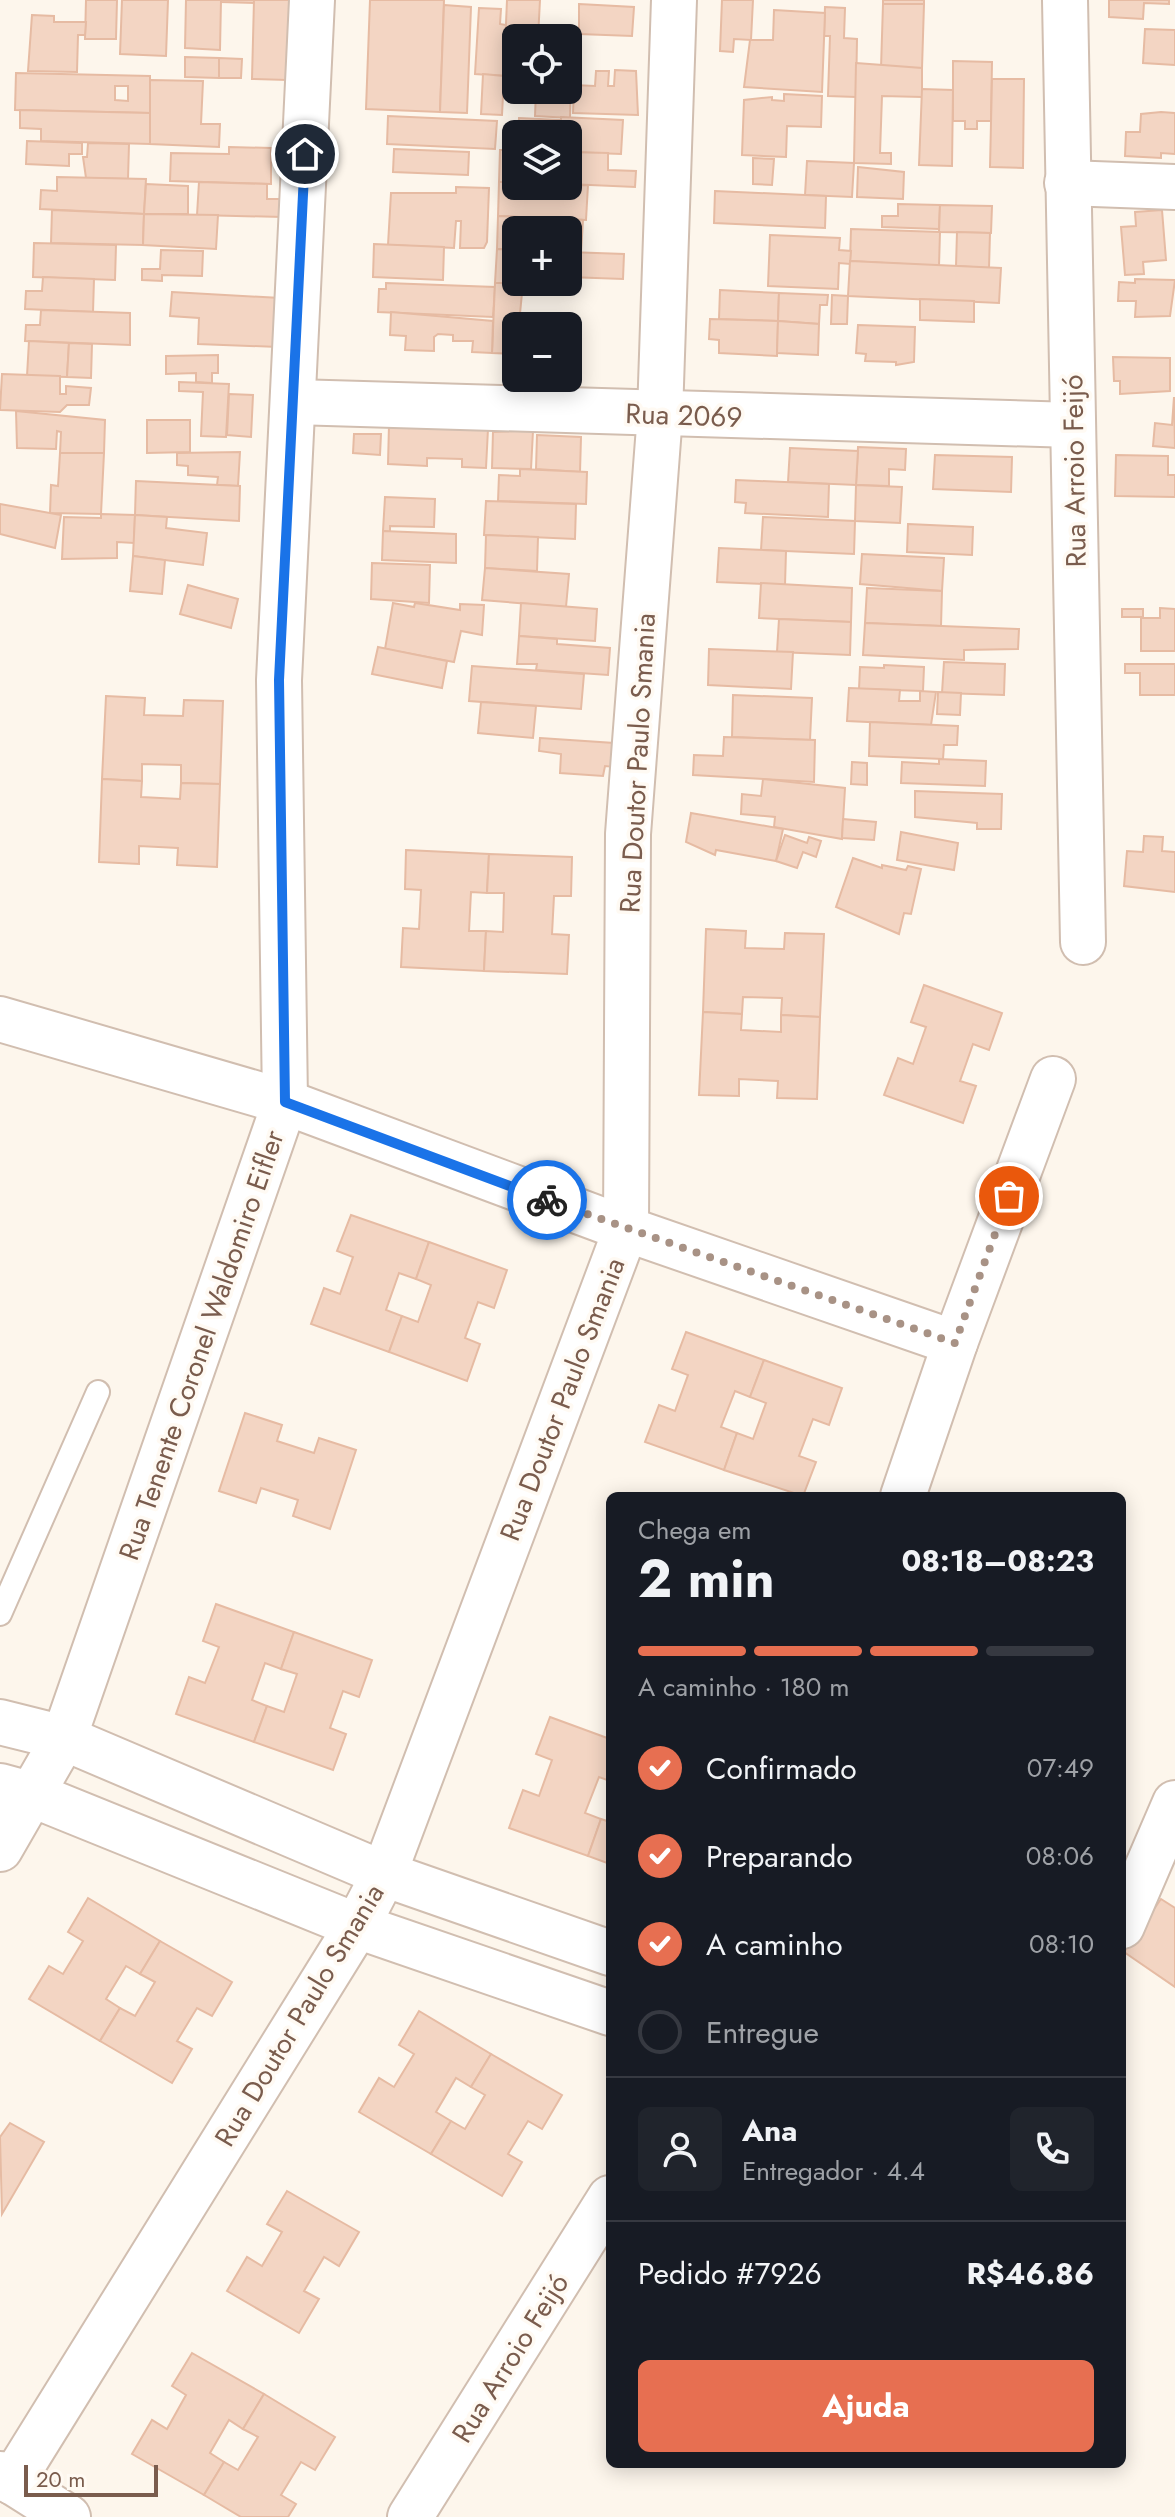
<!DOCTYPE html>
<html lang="pt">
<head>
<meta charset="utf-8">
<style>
	:root { --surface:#171b24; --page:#20242c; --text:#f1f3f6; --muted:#9ea1a6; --line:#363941; --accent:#e76f51 }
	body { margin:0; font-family:Jost,sans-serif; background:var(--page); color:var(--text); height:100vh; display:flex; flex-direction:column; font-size:30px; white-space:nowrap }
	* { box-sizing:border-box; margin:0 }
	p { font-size:26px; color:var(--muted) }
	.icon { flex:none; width:44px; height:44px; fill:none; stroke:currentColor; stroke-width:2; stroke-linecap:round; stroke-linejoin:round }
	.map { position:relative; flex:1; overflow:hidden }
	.side { position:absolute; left:606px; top:1492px; width:520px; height:976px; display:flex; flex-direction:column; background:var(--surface); border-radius:12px; box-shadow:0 4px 20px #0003 }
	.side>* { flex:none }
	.tools { position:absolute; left:502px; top:24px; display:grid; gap:16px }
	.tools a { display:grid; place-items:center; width:80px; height:80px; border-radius:12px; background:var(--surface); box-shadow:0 4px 20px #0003; font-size:40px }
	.scale { position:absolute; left:24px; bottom:20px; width:134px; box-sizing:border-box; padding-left:8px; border:4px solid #7a5c4d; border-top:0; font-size:22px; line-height:28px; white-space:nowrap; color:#7a5c4d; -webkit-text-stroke:6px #fffaf3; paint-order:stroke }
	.pin { position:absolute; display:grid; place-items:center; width:68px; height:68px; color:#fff; margin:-34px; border:4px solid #fff; border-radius:50%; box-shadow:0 2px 8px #0007 }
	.courier { position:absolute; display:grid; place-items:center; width:80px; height:80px; margin:-40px; border:6px solid #1a73e8; border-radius:50%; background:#fff; color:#222; box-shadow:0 2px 10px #0007 }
	.summary em { font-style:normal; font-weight:700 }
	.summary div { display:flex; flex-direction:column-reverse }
	.summary { display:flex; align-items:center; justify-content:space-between; height:136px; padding:0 32px }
	h1 { font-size:52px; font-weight:700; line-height:60px }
	.bar { display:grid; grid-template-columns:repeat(4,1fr); gap:12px 8px; align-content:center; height:96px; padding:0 32px }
	.bar i { height:10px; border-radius:6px; background:var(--line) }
	.bar .active { background:var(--accent) }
	.bar p { grid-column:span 4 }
	.line { display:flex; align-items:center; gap:20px; padding:0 32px; border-top:2px solid var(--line) }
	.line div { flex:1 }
	.round { display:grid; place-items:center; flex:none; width:84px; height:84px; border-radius:12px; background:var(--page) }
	ol { padding:0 32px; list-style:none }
	li { display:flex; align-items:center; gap:24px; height:88px }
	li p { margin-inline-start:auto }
	li .icon { padding:8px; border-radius:50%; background:var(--accent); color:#fff; stroke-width:4 }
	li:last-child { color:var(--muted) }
	li i { width:44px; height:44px; border:4px solid var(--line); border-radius:50% }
	.action { display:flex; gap:16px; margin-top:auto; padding:16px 32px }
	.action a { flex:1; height:92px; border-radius:12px; background:var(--accent); color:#fff; font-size:32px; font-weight:700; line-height:92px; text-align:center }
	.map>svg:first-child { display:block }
	.building { fill:#f3d5c3; stroke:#e6bba3; stroke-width:2; fill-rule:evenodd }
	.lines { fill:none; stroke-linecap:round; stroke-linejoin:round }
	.lane-casing { stroke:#d1beb0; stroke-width:26 }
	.street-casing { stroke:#d1beb0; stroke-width:48 }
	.lane { stroke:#fff; stroke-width:22 }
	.street { stroke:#fff; stroke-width:44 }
	.done { stroke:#a89285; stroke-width:8; stroke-dasharray:0 14.4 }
	.route { stroke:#1a73e8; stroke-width:10 }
	.labels { text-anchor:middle; stroke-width:7; stroke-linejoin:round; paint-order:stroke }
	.street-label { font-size:28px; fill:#7a5c4d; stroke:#fffaf3 }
</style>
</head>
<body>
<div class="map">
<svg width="1175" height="2517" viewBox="0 0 1175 2517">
	<rect width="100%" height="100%" fill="#fdf6ec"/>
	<g class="building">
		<polygon points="86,0 117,0 116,39 85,39"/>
		<polygon points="122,0 168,0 166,56 120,54"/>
		<polygon points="186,0 221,0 220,50 185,48"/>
		<polygon points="221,0 254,0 254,3 221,2"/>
		<polygon points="254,0 291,0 287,80 252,79"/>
		<polygon points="370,0 444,0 440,112 366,109"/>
		<polygon points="507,0 540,0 538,38 516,38 516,72 504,71"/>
		<polygon points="722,0 753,0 751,40 734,39 733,52 720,51"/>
		<rect x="883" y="0" width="41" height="4"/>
		<polygon points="1109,0 1169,0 1169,4 1144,3 1143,19 1109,17"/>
		<polygon points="579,4 634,7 632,36 579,34"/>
		<polygon points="883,4 924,4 922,68 881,68"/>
		<polygon points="444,5 471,7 467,113 440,112"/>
		<polygon points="825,7 845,8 844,38 857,39 856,97 828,96 830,36 824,36"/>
		<polygon points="479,8 501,9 500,24 506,25 504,76 475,74"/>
		<polygon points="774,10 825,13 822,92 744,87 750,40 773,40"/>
		<polygon points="32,15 54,16 54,22 86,22 85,35 78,35 77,72 28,71"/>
		<polygon points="1145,29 1175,30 1175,65 1143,63"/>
		<polygon points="568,39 572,39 570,118 535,116 536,90 568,90"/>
		<polygon points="185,57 219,58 219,78 185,77"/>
		<polygon points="219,58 242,59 241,78 219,78"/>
		<polygon points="953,61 992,62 991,121 977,121 977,129 965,129 965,121 953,121"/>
		<polygon points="856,63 922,68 922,97 882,96 880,153 891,153 891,164 854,163"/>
		<polygon points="615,70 636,71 638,115 573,113 574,85 595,86 596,71 609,71 608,86 614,86"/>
		<path d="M16,73L150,76V113L15,110ZM115,86H128V101L115,100Z"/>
		<polygon points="483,74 504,76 502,115 481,114"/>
		<polygon points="992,79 1024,79 1023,168 990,167"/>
		<polygon points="150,80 203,81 201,124 220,124 219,147 150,144"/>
		<polygon points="922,89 953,90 952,166 919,165"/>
		<polygon points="784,94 822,96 821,127 787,126 786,157 742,155 744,100 772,97 772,100 784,101"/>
		<polygon points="20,110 150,113 150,144 41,141 41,129 20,128"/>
		<polygon points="1161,112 1175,113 1175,154 1161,153 1161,158 1125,156 1126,132 1140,132 1141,114"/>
		<polygon points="388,116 497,121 495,149 387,144"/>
		<polygon points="561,117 623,120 621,154 568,152 568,134 518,134 519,118 561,120"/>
		<polygon points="27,141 82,143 82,154 69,154 69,166 26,164"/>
		<polygon points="88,143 129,144 128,179 86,178 83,157 87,157"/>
		<polygon points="229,147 271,148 271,184 170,181 171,153 229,154"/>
		<polygon points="394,149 469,152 468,175 393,172"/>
		<polygon points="500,150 516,150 516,182 499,182"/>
		<polygon points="568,152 608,153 608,170 636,171 635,187 568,184"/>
		<polygon points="753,158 774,159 772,185 753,184"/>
		<polygon points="807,161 854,163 852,197 805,195"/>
		<polygon points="858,167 904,172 903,199 857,197"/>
		<polygon points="57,177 146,179 144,214 40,209 41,190 57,191"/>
		<polygon points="199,182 267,184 267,199 284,199 282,217 197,215"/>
		<polygon points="499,182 516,182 516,186 588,185 586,220 498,216"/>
		<polygon points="146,184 188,186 188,214 144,214"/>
		<polygon points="456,187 489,188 487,242 484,248 460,248 461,221 456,221 454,248 388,245 391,193 456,193"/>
		<polygon points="715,191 826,196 825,228 714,223"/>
		<polygon points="898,204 940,205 939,229 882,227 882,216 898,216"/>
		<polygon points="940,205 992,206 991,233 939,232"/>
		<polygon points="52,210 144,214 143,245 51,243"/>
		<polygon points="1162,210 1166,260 1143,262 1144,274 1125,275 1121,227 1136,226 1135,212"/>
		<polygon points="144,214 218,215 216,249 143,245"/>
		<polygon points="498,216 583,220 581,253 568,252 568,230 516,230 516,250 497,249"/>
		<polygon points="851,229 940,232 939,266 850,261"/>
		<polygon points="957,232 990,233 989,268 956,266"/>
		<polygon points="770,235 840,238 839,250 851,251 850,264 839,263 838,289 768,286"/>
		<polygon points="34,243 116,245 115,280 33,277"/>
		<polygon points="374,244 444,247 443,280 373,277"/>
		<polygon points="497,249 516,250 516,282 528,284 495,283"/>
		<polygon points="161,250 203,251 202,276 162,275 162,281 142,280 142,269 160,269"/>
		<polygon points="568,252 624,254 623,279 568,277"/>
		<polygon points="850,261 1001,268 999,303 848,296"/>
		<polygon points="43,277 94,279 93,312 25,309 26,291 42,291"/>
		<polygon points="1135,279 1175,280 1170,316 1135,317 1136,301 1118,301 1119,282 1135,283"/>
		<polygon points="386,283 495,287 493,317 378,312 379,289 386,289"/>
		<polygon points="495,283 523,283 516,354 492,353"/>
		<polygon points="720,290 779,293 778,321 719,319"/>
		<polygon points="172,292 280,298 278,347 198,344 199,318 170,316"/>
		<polygon points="779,293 828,295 827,305 820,305 819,324 778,321"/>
		<polygon points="832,295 848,296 847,324 831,324"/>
		<polygon points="920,299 974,301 974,322 920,320"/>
		<polygon points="41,310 130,313 130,345 25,341 26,325 40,325"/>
		<polygon points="391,312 493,321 492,353 472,352 473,341 453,341 453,335 438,334 434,337 434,351 405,350 406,336 390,335"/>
		<polygon points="710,319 778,321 777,356 719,353 719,340 709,339"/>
		<polygon points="778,321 819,324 818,355 777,353"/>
		<polygon points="858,325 915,327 914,362 896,365 896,362 865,361 866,354 856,353"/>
		<polygon points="29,341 69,343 67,377 27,376"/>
		<polygon points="69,343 92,344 91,378 67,377"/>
		<polygon points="218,355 218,373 212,373 212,383 196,382 196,373 166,374 166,356"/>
		<polygon points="1113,357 1170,358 1170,391 1120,394 1120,381 1114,381"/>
		<polygon points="2,374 60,376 60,394 66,394 66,386 91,388 89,405 67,405 60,412 0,410"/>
		<polygon points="179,382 229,384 226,437 201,436 203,392 179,391"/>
		<polygon points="229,394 253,395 251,437 227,435"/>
		<polygon points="1174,397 1175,448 1153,446 1155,423 1172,425"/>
		<polygon points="16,411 105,420 104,453 60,453 61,432 57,431 56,449 17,448"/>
		<polygon points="147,420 190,420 190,452 147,453"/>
		<polygon points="389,425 488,429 486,468 462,467 462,459 427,458 427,466 388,464"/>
		<polygon points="515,431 533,431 531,469 492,468 493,432"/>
		<polygon points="354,434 381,434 380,455 353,453"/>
		<polygon points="537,435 581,437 580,472 536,469"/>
		<polygon points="858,447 906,449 905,470 889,469 889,486 856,485"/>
		<polygon points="790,448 858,451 856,485 788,482"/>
		<polygon points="240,452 238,486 217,485 218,477 188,475 188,466 177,465 177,453"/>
		<polygon points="60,453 104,453 101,514 50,513 51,485 58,486"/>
		<polygon points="935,455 1012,457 1011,492 933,489"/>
		<polygon points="1116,455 1168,456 1168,475 1175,475 1175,497 1115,496"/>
		<polygon points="520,469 587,472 586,504 498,501 499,475 520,476"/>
		<polygon points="736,480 829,484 828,517 745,513 746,503 735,502"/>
		<polygon points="136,481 240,486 239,521 135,515"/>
		<polygon points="856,485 902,487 900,523 855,521"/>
		<polygon points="385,497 435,499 434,527 390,526 390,532 383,531"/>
		<polygon points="486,501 576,504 575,539 484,535"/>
		<polygon points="0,504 61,515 55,548 0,534"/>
		<polygon points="101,514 135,515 134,543 117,542 117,558 62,559 64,517 101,518"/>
		<polygon points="135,515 167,517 166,528 207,533 203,565 133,556"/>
		<polygon points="763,517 855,521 854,554 761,550"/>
		<polygon points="908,524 973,527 972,555 907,552"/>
		<polygon points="383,531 456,534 456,563 382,560"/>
		<polygon points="486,535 538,537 537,571 485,568"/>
		<polygon points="719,548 786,551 785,585 717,582"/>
		<polygon points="862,554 944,558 942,591 860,584"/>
		<polygon points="133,556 165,560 162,594 130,591"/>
		<polygon points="372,563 430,565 429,603 371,599"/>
		<polygon points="485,568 569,574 566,607 482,600"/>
		<polygon points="761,583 852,588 851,622 759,618"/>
		<polygon points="188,585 238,599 231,628 180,614"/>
		<polygon points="867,588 942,591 941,626 865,623"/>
		<polygon points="393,603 414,607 415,603 460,610 460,604 484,605 482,635 461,631 454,662 385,649"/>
		<polygon points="521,603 597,609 595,641 519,636"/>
		<polygon points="1160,608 1175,609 1175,651 1141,651 1141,617 1122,617 1122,609 1143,609 1143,618 1160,618"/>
		<polygon points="779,619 851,622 850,655 777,652"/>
		<polygon points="865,623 1019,629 1018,649 964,650 964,660 863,655"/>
		<polygon points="519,636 557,639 557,644 610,648 608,675 536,670 537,664 517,664"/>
		<polygon points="378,647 447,661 442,688 372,674"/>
		<polygon points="709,649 793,652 791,689 708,685"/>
		<polygon points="944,662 1005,664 1004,695 942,693"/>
		<polygon points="1125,664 1175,664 1175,695 1140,695 1140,673 1125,673"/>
		<polygon points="884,665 924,667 923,691 859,689 860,667 884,668"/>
		<polygon points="472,666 584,674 581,709 469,701"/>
		<polygon points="849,688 900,690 899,701 920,701 920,691 936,692 931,725 847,721"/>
		<polygon points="938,692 961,693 960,715 937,714"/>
		<polygon points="733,695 812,698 810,740 732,737"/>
		<polygon points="106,696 145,698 144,715 183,716 184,700 223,701 220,784 181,783 181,765 142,764 142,781 102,779"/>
		<polygon points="481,702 536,706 533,738 478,733"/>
		<polygon points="870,722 958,726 957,745 944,745 943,759 869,756"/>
		<polygon points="724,737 815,740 814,782 693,775 694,755 723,756"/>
		<polygon points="540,738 614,743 614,767 605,766 603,776 560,773 561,754 539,751"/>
		<polygon points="939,759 986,761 985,786 901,783 902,762 939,764"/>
		<polygon points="852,762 867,763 867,785 851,784"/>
		<polygon points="102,779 142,781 141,797 180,799 181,783 220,784 217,867 177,865 178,848 139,846 139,864 99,862"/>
		<polygon points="763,779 845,788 842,839 774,827 775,817 741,814 742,794 761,796"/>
		<polygon points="915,791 1002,794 1001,829 977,829 977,823 915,817"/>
		<polygon points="691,813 783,829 776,861 716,850 715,855 686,842"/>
		<polygon points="843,819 876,822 874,840 842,838"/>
		<polygon points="901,832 958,843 954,870 897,860"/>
		<polygon points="785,835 807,843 809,837 821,841 816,857 803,852 797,868 776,861"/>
		<polygon points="1144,836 1163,837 1162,851 1175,852 1175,892 1124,886 1127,851 1143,852"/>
		<polygon points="406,850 489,854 487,893 471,892 469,931 486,931 484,971 401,967 403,928 419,929 421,890 405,889"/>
		<polygon points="489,854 572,857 571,896 554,896 552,934 569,935 567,974 484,971 486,931 503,932 504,893 487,893"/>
		<polygon points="853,858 882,868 882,865 906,870 908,866 921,869 911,914 904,913 899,934 836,907"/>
		<polygon points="706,929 746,931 745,948 784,949 785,933 824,934 820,1017 781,1015 782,998 743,997 742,1014 703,1012"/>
		<polygon points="924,985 1002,1013 989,1050 973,1044 960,1081 976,1086 963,1123 884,1095 898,1058 913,1064 926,1027 911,1022"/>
		<polygon points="703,1012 742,1014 741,1030 781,1032 781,1015 820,1017 817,1099 777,1098 778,1081 739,1079 739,1096 699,1095"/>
		<polygon points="351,1215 429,1242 416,1279 399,1273 386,1310 402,1316 389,1352 311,1324 324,1288 340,1294 353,1257 337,1251"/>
		<polygon points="429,1242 507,1270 494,1308 478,1302 465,1338 480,1344 467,1381 389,1352 402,1316 418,1322 431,1285 416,1279"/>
		<polygon points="686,1332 764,1360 750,1397 735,1391 721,1427 737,1433 724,1470 645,1442 659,1405 675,1411 688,1375 672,1369"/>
		<polygon points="764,1360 842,1388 829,1425 813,1419 799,1456 816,1462 803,1496 724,1470 737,1433 753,1439 766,1403 750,1397"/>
		<polygon points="245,1413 282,1425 277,1441 314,1453 319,1438 356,1450 330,1529 293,1516 298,1500 261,1488 256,1503 219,1491"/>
		<polygon points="216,1604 294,1632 281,1669 265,1663 252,1700 267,1706 254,1742 176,1714 189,1677 205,1683 219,1647 203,1641"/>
		<polygon points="294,1632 372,1660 359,1697 343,1691 330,1728 346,1734 333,1770 254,1742 267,1706 284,1712 297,1674 281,1669"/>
		<polygon points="550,1717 610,1739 610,1781 599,1777 585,1813 601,1819 588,1856 509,1828 523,1790 539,1796 552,1760 536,1754"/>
		<polygon points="601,1819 610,1822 610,1864 588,1856"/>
		<polygon points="88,1898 160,1941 140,1974 126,1966 106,1999 120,2008 100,2041 29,1999 49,1966 63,1974 83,1941 68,1932"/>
		<polygon points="1161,1899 1175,1908 1175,1987 1124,1952"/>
		<polygon points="160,1941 232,1982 212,2016 197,2008 177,2041 192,2049 172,2083 100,2041 120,2008 135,2016 155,1982 140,1974"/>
		<polygon points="419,2011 491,2054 471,2087 456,2078 436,2112 451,2121 431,2154 359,2112 379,2078 394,2087 414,2054 399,2045"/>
		<polygon points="491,2054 562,2095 542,2129 528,2121 508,2154 522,2162 502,2196 431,2154 451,2121 465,2129 485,2095 471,2087"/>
		<polygon points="10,2123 44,2142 2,2214 0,2137"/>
		<polygon points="287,2191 359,2232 339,2266 324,2257 304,2291 319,2299 299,2333 227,2291 247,2257 262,2266 282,2232 267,2224"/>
		<polygon points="192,2353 264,2394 243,2429 229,2420 210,2453 224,2462 204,2495 132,2454 152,2420 167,2429 186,2395 172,2386"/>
		<polygon points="264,2394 335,2437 315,2470 301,2462 281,2495 296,2504 288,2517 241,2517 204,2495 224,2462 238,2470 258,2437 243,2429"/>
	</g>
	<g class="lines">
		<g class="lane-casing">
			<polyline id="lane" points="0,1614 98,1392"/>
		</g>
		<g class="street-casing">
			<g id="street">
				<polyline points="1065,0 1083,942"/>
				<polyline points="1067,183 1175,187"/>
				<polyline points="294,402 1073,425"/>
				<polyline points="0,1019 285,1102 626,1229 955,1343"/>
				<polyline points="903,1496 955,1343 1053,1079"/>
				<polyline points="0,1722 64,1738 384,1874 610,1953"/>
				<polyline points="0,1786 33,1795 357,1926 610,2013"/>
				<polyline points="0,1849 64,1738 285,1102 279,680 312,0"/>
				<polyline points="1122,1926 1175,1803"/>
				<polyline points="0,2474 68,2517"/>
				<polyline points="12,2482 357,1926 384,1874 626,1229 628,834 660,414 674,0"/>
				<polyline points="410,2517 610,2198"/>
			</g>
		</g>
		<use href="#lane" class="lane"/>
		<use href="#street" class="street"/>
	</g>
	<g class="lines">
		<polyline class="done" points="547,1200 955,1343 1009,1196"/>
		<polyline class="route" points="305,154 279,680 285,1102 547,1200"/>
	</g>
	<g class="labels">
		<g class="street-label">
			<text transform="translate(684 415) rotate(2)" y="10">Rua 2069</text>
			<text transform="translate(1074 471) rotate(-91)" y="10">Rua Arroio Feijó</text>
			<text transform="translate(637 763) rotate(-87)" y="10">Rua Doutor Paulo Smania</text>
			<text transform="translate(201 1345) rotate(-71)" y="10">Rua Tenente Coronel Waldomiro Eifler</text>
			<text transform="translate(562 1399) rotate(-69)" y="10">Rua Doutor Paulo Smania</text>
			<text transform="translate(299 2015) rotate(-59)" y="10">Rua Doutor Paulo Smania</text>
			<text transform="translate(510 2358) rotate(-58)" y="10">Rua Arroio Feijó</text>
		</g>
	</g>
</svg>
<div class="tools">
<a><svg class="icon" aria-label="locate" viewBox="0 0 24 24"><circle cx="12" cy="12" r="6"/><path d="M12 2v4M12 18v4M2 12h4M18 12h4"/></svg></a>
<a><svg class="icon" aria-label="layers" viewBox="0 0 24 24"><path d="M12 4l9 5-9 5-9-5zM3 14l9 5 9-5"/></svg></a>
<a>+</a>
<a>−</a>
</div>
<div class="scale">20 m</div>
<div class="pin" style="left:1009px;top:1196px;background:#ea580c"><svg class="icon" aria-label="bag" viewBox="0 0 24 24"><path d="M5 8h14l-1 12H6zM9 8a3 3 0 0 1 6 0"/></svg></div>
<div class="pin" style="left:305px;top:154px;background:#1f2937"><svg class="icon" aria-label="home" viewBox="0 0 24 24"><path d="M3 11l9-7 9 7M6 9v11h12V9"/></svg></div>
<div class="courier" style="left:547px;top:1200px"><svg class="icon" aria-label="bike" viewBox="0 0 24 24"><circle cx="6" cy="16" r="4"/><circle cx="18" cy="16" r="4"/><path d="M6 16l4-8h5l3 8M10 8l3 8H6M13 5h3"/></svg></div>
<section class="side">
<div class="summary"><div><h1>2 min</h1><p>Chega em</p></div><em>08:18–08:23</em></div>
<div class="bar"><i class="active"></i><i class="active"></i><i class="active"></i><i></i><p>A caminho · 180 m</p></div>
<ol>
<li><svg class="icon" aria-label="check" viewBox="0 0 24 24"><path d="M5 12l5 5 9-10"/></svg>Confirmado<p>07:49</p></li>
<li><svg class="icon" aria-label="check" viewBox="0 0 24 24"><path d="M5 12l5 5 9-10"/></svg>Preparando<p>08:06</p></li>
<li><svg class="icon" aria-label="check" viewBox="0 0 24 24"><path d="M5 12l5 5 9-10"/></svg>A caminho<p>08:10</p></li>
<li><i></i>Entregue</li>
</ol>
<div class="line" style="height:144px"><a class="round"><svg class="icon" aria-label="person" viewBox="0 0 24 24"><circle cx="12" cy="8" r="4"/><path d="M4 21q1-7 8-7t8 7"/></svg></a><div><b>Ana</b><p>Entregador · 4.4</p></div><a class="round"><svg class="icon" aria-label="phone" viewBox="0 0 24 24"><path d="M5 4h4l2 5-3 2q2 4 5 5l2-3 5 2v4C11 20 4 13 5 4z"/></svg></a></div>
<div class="line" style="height:104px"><div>Pedido #7926</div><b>R$46.86</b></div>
<div class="action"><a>Ajuda</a></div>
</section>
</div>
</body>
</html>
